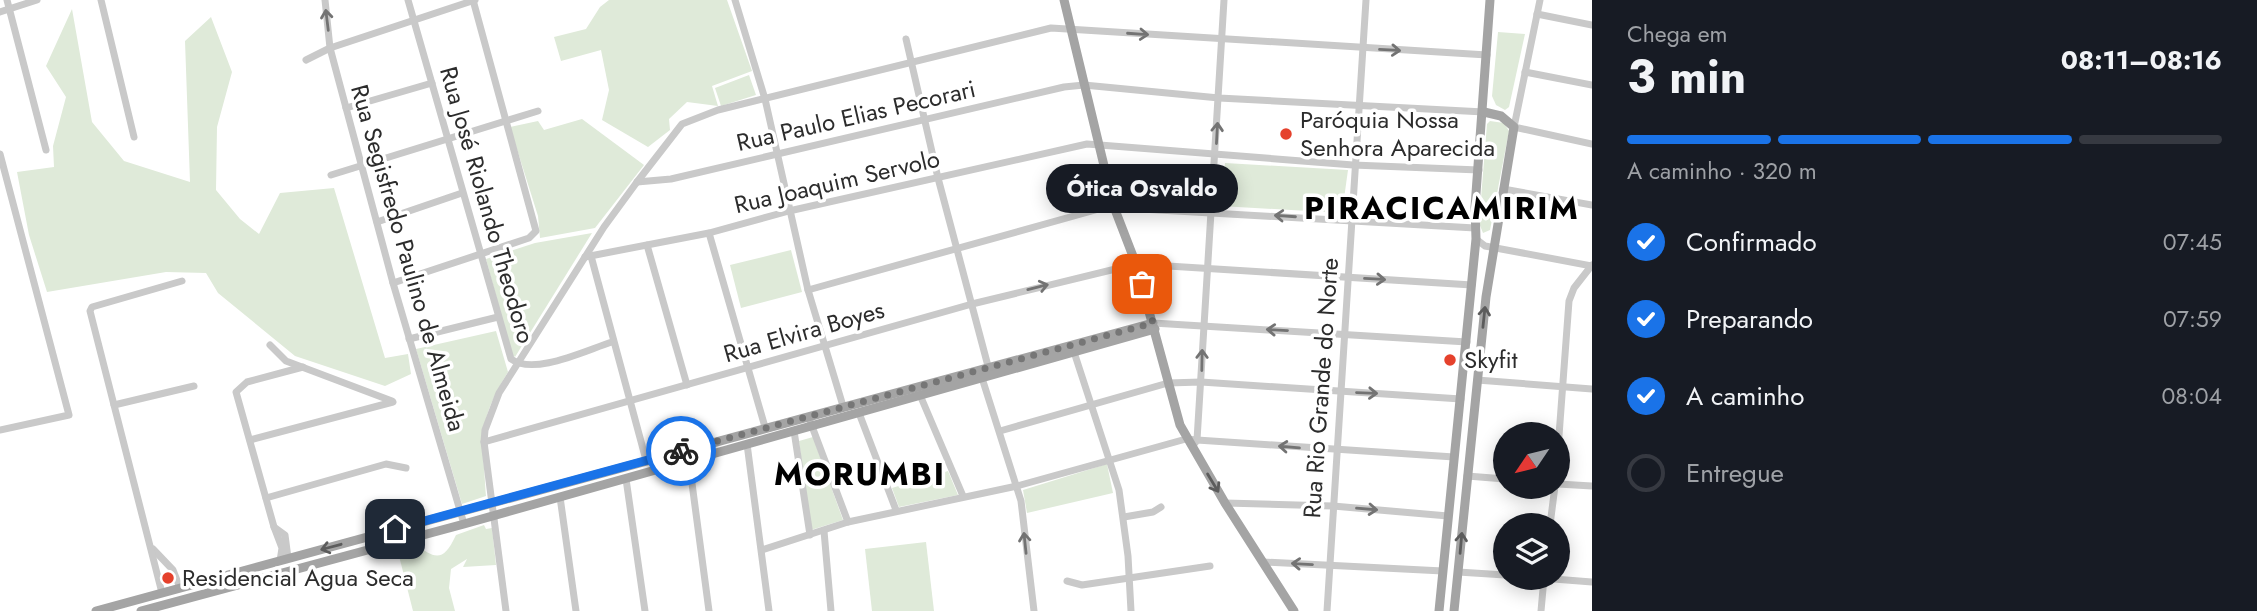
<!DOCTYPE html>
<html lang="pt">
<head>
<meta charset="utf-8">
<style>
	:root { --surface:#171b24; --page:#20242c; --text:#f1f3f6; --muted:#9ea1a6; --line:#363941; --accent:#1a73e8 }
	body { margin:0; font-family:Jost,sans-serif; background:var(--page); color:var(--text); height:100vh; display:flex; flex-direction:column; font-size:26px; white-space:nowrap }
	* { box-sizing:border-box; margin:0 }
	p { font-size:23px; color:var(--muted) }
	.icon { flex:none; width:38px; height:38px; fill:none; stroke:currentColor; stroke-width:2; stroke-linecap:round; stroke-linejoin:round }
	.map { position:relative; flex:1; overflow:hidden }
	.panel { display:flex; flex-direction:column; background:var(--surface); width:665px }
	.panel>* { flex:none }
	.needle { width:46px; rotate:235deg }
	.controls { position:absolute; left:1493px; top:422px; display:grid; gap:14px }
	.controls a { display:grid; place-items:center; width:77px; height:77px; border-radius:50%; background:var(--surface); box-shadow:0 4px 18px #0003; font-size:35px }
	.pin { position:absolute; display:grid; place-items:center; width:60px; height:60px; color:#fff; margin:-30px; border-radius:14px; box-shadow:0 4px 10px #0006 }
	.courier { position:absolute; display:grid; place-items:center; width:70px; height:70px; margin:-35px; border:5px solid #1a73e8; border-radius:50%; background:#fff; color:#222; box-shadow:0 2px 9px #0007 }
	.bubble { position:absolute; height:49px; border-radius:24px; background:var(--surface); box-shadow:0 4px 18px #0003; font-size:23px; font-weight:700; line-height:49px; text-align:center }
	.headline em { font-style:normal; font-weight:700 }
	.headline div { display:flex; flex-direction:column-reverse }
	.headline { display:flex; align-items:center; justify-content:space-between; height:119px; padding:0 35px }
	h1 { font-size:46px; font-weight:700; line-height:52px }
	.bar { display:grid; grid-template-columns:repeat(4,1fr); gap:10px 7px; align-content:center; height:84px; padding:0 35px }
	.bar i { height:9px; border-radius:5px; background:var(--line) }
	.bar .selected { background:var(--accent) }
	.bar p { grid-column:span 4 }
	ol { padding:0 35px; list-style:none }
	li { display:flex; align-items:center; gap:21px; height:77px }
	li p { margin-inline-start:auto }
	li .icon { padding:7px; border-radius:50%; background:var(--accent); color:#fff; stroke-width:4 }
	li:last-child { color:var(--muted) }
	li i { width:38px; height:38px; border:4px solid var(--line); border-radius:50% }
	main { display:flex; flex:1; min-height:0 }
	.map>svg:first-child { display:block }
	.green { fill:#dfead9 }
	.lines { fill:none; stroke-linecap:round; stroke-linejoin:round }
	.minor { stroke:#c9c9c9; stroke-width:7 }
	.major { stroke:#a4a4a4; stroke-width:9 }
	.oneway { stroke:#737373 }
	.oneway2 { stroke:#5c5c5c }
	.done { stroke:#767676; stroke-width:7; stroke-dasharray:0 12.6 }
	.route { stroke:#1a73e8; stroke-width:9 }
	.poi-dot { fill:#e5412c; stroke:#fff; stroke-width:2.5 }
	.labels { text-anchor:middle; stroke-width:7; stroke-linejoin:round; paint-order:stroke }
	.street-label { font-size:24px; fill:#2c2c2c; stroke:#fff }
	.poi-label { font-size:24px; fill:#2c2c2c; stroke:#fff; text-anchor:start }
	.district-label { font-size:32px; font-weight:bold; letter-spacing:2px; fill:#000; stroke:#fff }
</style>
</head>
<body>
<main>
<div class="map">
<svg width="1592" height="611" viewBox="0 0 1592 611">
	<rect width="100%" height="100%" fill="#fff"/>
	<g class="green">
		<polygon points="609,0 727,0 752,71 712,86 718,106 687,102 669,119 670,130 648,147 602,120 609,90 601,50 561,61 554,37 586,29 600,7"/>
		<polygon points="72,9 92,122 124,161 190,182 185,41 211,17 232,72 217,127 216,190 240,219 259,234 280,193 334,188 385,358 408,354 411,374 385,386 295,356 218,293 206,273 166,272 47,292 29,235 17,172 54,167 53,146 66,97 46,66"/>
		<polygon points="1498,32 1525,34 1509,107 1505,110 1496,105 1492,96"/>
		<polygon points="749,75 756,95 721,106 715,88"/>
		<polygon points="582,119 644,165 595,228 540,238 538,216 510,127 538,121 544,130"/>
		<polygon points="1490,121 1504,123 1509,131 1490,230 1483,233 1479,223 1487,124"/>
		<polygon points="1225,163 1348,170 1342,213 1220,206"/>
		<polygon points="592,233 515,357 512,355 486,259 535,243"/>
		<polygon points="791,250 802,292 741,308 730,265"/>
		<path d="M496,331L508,372C476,424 483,437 486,496L462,504L416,349Z"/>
		<polygon points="813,437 843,520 811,530 799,441"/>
		<polygon points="1107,464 1113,493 1027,513 1023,490"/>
		<polygon points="948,471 958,495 899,507 892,488"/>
		<path d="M484,525L486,529L492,528L496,565L463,567L467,559L451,569L449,588L455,611H413L397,548L414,543C435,559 443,563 456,535Z"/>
		<polygon points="926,542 934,611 872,611 865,549"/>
	</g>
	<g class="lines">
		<g class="minor">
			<polyline points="7,0 46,150"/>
			<polyline points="101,0 134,137"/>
			<polyline points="325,0 330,48 393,283 464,524"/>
			<path d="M408,0L511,359C534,376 586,350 612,342"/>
			<polyline points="735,0 765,99 808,290 843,406"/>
			<polyline points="1540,0 1514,127 1592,144"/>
			<polyline points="0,12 37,0"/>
			<polyline points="1537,14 1592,25"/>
			<polyline points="906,39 938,178 988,366"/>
			<polyline points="306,60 330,48 475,0"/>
			<polyline points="1525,72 1592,85"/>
			<polyline points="346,108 432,83"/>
			<polyline points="0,154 69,415 0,430"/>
			<polyline points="331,175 538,111"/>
			<polyline points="637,182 671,179 1064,87 1084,85 1219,98 1484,112"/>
			<polyline points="1503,189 1592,205"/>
			<polyline points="377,222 462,193"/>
			<polyline points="709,233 765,427"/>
			<polyline points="1476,239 1485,246 1592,266"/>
			<polyline points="647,245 687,385"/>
			<polyline points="591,256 646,460"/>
			<polyline points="585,257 709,233 789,211 1087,144 1353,165 1479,170"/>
			<polyline points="393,283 529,238 536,231 473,0"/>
			<polyline points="808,290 1106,207 1475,228"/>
			<polyline points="1153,323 1467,342"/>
			<polyline points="409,339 498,317"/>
			<polyline points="270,345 286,361 392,401"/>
			<polyline points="1074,352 1119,490 1128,556 1131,611"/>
			<polyline points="982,378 1021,501 1034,611"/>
			<polyline points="1477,380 1592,389"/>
			<polyline points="920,395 963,496"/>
			<polyline points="114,405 194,386"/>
			<polyline points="859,413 896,510"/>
			<polyline points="810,421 848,522"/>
			<polyline points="794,431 810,535"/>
			<polyline points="1000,431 1168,383 1201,382 1461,399"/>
			<polyline points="250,440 393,402"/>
			<polyline points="484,442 972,304 1136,264 1472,285"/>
			<polyline points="1195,443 1197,440 1454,457"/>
			<polyline points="747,444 769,611"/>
			<polyline points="1558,449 1569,301 1574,288 1592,265"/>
			<polyline points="689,461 709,611"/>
			<polyline points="1467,476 1505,479"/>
			<polyline points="626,479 645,611"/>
			<polyline points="1558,484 1592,486"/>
			<polyline points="560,497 576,611"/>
			<polyline points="266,498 386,464 406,468"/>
			<polyline points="1225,503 1333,506 1448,516"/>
			<polyline points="1124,517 1153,512 1161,507"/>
			<polyline points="1550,525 1555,486"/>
			<polyline points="274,527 236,392 247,382 303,367"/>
			<polyline points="824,531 831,611"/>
			<polyline points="153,549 173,570 180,588"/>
			<polyline points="762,550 848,522 1017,486 1186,439 1197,440 1224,0"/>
			<polyline points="280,561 282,548 274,527 285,535 288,558"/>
			<polyline points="1263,562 1443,571"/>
			<polyline points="1458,572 1505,575"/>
			<polyline points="1541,578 1592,582"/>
			<polyline points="1067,581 1082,585 1210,566"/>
			<polyline points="162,593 90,311 92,307 182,281"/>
			<polyline points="506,611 484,442 485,430 499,393 604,227 637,182 682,124 718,110 1051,28 1487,55"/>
			<polyline points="1327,611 1366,0"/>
			<polyline points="1541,611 1544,578"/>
		</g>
		<g class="major">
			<polyline points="1064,0 1114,207 1136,264 1180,425 1225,503 1294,611"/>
			<polyline points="96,611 1153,323"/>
			<polyline points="141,611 464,524 1155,329"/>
			<polyline points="1439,611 1476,239 1475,207 1490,0"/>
			<polyline points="1454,611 1486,297 1514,127 1501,116 1484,112"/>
		</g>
	</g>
	<defs><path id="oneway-shaft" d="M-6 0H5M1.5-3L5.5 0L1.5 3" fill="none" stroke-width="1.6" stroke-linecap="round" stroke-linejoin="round" transform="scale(1.75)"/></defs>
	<g class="oneway">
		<use href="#oneway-shaft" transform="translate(327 20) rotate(-97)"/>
		<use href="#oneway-shaft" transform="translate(1138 34) rotate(4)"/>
		<use href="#oneway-shaft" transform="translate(1390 50) rotate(3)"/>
		<use href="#oneway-shaft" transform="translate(1217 133) rotate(-87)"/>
		<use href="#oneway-shaft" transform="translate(1285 216) rotate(-176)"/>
		<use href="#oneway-shaft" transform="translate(1375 279) rotate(3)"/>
		<use href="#oneway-shaft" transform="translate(1038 287) rotate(-14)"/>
		<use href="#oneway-shaft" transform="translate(1277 330) rotate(-177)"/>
		<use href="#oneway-shaft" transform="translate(1202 360) rotate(-89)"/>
		<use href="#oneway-shaft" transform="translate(1367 393) rotate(2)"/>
		<use href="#oneway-shaft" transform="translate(1289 447) rotate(-175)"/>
		<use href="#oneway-shaft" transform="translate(1367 509) rotate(5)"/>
		<use href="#oneway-shaft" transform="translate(1025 543) rotate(-96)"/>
		<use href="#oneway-shaft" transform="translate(1302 564) rotate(-177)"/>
	</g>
	<g class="oneway2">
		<use href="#oneway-shaft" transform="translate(1484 317) rotate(-84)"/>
		<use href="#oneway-shaft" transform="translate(1213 483) rotate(59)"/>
		<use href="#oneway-shaft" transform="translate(1461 543) rotate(-85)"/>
		<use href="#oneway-shaft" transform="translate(331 547) rotate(165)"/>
	</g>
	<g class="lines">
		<polyline class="done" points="681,451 1153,323 1142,284"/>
		<polyline class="route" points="395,529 681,451"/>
	</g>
	<g class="poi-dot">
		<circle cx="1286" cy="134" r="7"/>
		<circle cx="1450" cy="360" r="7"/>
		<circle cx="168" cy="578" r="7"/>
	</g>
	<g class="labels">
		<g class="street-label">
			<text transform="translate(856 116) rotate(-13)" y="8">Rua Paulo Elias Pecorari</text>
			<text transform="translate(837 182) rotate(-13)" y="8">Rua Joaquim Servolo</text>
			<text transform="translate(487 205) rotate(74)" y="8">Rua José Riolando Theodoro</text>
			<text transform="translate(408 258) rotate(74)" y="8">Rua Segisfredo Paulino de Almeida</text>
			<text transform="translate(804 332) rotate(-16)" y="8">Rua Elvira Boyes</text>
			<text transform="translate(1321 388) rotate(-86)" y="8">Rua Rio Grande do Norte</text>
		</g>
		<g class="poi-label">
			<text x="1300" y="128">Paróquia Nossa<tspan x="1300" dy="28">Senhora Aparecida</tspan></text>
			<text x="1464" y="368">Skyfit</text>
			<text x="182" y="586">Residencial Agua Seca</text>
		</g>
		<g class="district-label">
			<text x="1442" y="219">PIRACICAMIRIM</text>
			<text x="860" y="485">MORUMBI</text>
		</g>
	</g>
</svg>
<div class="controls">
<a><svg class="needle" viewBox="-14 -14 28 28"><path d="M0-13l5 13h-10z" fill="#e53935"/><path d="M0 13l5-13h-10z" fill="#9ea1a6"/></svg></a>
<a><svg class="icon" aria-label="layers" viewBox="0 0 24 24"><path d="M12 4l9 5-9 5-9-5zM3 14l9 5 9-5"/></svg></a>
</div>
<div class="pin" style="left:1142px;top:284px;background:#ea580c"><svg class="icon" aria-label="bag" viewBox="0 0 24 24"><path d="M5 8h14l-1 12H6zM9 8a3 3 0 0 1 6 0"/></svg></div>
<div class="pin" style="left:395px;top:529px;background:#1f2937"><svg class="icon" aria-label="home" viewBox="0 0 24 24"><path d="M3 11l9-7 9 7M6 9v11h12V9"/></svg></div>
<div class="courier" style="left:681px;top:451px"><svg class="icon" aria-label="bike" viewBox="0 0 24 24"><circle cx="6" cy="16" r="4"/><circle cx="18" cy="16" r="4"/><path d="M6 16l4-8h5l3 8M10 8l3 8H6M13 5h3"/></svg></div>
<div class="bubble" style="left:1046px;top:164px;width:192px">Ótica Osvaldo</div>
</div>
<section class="panel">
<div class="headline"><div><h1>3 min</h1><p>Chega em</p></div><em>08:11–08:16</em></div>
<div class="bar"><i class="selected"></i><i class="selected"></i><i class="selected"></i><i></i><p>A caminho · 320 m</p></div>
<ol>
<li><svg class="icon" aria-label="check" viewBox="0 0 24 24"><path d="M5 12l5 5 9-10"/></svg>Confirmado<p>07:45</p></li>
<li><svg class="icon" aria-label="check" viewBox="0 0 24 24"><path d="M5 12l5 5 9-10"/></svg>Preparando<p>07:59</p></li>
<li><svg class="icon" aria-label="check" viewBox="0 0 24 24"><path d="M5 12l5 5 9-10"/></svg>A caminho<p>08:04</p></li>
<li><i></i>Entregue</li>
</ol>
</section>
</main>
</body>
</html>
